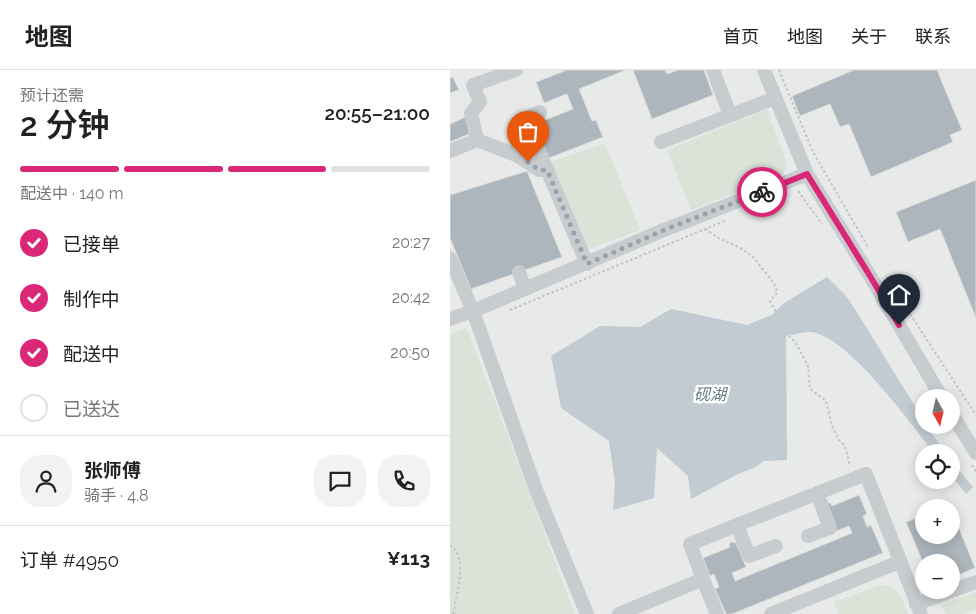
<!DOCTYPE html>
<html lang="zh">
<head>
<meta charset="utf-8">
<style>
	:root { --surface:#fff; --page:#f2f2f2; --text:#222; --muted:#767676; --line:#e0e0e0; --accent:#db2777 }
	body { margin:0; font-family:Raleway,"Noto Sans SC",sans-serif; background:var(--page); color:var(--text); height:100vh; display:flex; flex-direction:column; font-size:19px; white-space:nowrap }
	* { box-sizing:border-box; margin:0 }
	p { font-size:16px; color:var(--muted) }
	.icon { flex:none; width:28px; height:28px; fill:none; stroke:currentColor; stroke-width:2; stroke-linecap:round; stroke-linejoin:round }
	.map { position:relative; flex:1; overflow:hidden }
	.side { display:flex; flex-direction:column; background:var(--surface); width:450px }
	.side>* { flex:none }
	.needle { width:32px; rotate:172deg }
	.buttons { position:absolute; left:465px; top:319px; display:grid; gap:10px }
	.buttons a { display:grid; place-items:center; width:45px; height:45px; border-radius:50%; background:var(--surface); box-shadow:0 2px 12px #0003; font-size:25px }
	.pin { position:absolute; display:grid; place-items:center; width:42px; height:42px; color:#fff; margin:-51px -21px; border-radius:50% 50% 50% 0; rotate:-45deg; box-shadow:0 0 5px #0007 }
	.pin .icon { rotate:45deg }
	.courier { position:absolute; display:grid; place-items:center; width:50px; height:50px; margin:-25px; border:4px solid #db2777; border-radius:50%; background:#fff; color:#222; box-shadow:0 1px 6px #0007 }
	.headline em { font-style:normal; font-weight:600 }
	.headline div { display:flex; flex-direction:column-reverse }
	.headline { display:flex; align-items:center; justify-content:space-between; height:85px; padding:0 20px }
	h1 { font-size:32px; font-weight:600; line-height:38px }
	.bar { display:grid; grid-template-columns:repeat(4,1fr); gap:8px 5px; align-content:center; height:60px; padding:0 20px }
	.bar i { height:6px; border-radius:4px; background:var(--line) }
	.bar .current { background:var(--accent) }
	.bar p { grid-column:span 4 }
	.line { display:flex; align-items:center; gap:12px; padding:0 20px; border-top:1px solid var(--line) }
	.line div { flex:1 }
	.round { display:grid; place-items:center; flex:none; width:52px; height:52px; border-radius:20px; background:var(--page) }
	ol { padding:0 20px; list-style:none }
	li { display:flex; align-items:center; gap:15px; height:55px }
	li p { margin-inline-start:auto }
	li .icon { padding:5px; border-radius:50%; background:var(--accent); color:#fff; stroke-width:4 }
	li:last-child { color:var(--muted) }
	li i { width:28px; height:28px; border:2px solid var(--line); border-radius:50% }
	header { display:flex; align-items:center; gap:30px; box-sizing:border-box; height:70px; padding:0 25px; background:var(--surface); border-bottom:1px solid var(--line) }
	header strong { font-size:24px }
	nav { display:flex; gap:28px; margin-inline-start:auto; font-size:18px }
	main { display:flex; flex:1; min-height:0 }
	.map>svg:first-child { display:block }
	.built { fill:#e8e9e9; fill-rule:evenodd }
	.green { fill:#dbe2d8 }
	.water { fill:#c2cbd1 }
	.building { fill:#aeb6bd; stroke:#dcdcda }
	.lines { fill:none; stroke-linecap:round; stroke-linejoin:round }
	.path { stroke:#c1c4c6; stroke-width:2; stroke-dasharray:2.5 2.5; stroke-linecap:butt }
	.minor { stroke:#c8cccf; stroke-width:14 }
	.done { stroke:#98a3ad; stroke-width:5; stroke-dasharray:0 9 }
	.route { stroke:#db2777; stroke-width:6 }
	.labels { text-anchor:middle; stroke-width:5; stroke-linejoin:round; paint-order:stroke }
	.water-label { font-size:16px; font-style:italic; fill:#637a84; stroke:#fff }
</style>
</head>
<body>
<header>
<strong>地图</strong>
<nav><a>首页</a><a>地图</a><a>关于</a><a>联系</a></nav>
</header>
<main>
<section class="side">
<div class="headline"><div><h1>2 分钟</h1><p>预计还需</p></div><em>20:55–21:00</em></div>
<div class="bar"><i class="current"></i><i class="current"></i><i class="current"></i><i></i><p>配送中 · 140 m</p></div>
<ol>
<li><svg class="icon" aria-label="check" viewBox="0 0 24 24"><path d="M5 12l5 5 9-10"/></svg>已接单<p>20:27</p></li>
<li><svg class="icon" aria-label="check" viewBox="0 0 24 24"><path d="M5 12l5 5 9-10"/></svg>制作中<p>20:42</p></li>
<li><svg class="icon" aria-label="check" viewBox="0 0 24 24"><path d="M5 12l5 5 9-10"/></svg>配送中<p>20:50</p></li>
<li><i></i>已送达</li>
</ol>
<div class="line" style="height:90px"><a class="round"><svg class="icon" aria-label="person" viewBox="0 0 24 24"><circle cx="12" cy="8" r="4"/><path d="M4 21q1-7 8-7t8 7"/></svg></a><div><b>张师傅</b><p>骑手 · 4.8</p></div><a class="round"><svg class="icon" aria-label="chat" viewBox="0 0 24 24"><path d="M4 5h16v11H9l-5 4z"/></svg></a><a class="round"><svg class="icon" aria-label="phone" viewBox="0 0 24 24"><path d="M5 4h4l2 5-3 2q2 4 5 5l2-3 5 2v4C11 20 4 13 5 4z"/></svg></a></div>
<div class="line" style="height:65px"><div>订单 #4950</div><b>¥113</b></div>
</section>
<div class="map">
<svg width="526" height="544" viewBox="0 0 526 544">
	<rect width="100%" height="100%" fill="#fafaf8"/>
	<path class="built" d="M0,0H526V544H0ZM474,328H501V355H474ZM474,382H501V410H474ZM474,438H501V465H474ZM474,492H501V520H474Z"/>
	<g class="green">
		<polygon points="317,39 336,91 336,99 332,105 241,140 217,80"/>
		<polygon points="155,73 190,160 136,180 101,92"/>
		<polygon points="17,258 125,544 0,544 0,265"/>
		<path d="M430,515C450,517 451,527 458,544H388L384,532Z"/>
		<polygon points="526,522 526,539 514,544 496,544 492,535"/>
	</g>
	<g class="water">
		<path d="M377,207L397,227L413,252L474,351V355H476L495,382H483C460,352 402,273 366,263C358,260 344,265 336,266L337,390L314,391L304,398L288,404L241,429L238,406L207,378L204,428L163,440L165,413L159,371L111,338L101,286L150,256L190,257L221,239L297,255L322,245L334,233Z"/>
		<polygon points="501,390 523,417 516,424 501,405"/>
	</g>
	<g class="building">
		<polygon points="117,0 176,0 129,19 142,51 146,50 153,67 99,88 85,54 123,39 117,24 94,33 86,12"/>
		<polygon points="183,0 215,0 217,4 228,0 254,0 263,25 202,49"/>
		<polygon points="404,0 487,0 512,60 500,65 503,72 421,107 399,54 390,57 380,34 350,46 342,26"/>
		<polygon points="3,7 9,20 0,23 0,8"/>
		<polygon points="18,46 19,64 0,72 0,54"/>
		<polygon points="77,101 112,187 21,219 0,168 0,125"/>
		<polygon points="526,110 526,248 490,159 458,172 446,142"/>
		<polygon points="409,425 417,444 413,446 417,457 421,455 433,483 282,544 276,544 265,519 269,517 264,504 260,506 253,488 280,477 279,475 281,472 286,473 296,497 282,503 285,511 402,463 399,456 384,462 376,432 380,433 382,436"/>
		<polygon points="501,438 525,498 501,508 501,492 474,492 474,495 456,452 474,445 474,465 501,465"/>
	</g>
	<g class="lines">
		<g class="path">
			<polyline points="329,0 363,82 418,177"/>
			<polyline points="348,121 372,154"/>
			<polyline points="255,159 270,169 289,177 304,188 326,216 327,223 320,231 339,266 346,273 358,296 360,319 376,331 382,356 389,370 395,376 400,396"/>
			<polyline points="441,215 526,345"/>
			<polyline points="60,240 277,150"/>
			<polyline points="522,395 526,402"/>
			<path d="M0,475C19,487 6,526 3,544"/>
		</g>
		<g class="minor">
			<polyline points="263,0 280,45"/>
			<polyline points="314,0 357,104"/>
			<polyline points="90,42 81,46 81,62 137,194"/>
			<polyline points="27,70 21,43 30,32 23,15 66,0"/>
			<polyline points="211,72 325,28"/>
			<polyline points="0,81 27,70 66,85 89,100 97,100"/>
			<polyline points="0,188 23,241 0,249"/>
			<polyline points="69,202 75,219"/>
			<polyline points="501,343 526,383"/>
			<polyline points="287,455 416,404 471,544"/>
			<polyline points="358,466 380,458 367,423"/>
			<polyline points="253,509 240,474 287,455 299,486 326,476"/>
			<polyline points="466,534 526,512"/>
			<polyline points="137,544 86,420 23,241 214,160 357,104 420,206 492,328"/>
			<polyline points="169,544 253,509 267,544"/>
			<polyline points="321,544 449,492"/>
		</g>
	</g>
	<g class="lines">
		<polyline class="done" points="78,92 89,100 97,100 137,194 214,160 312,122"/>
		<polyline class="route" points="312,122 357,104 420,206 449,255"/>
	</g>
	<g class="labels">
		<g class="water-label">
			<text x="260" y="330">砚湖</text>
		</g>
	</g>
</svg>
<div class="buttons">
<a><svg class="needle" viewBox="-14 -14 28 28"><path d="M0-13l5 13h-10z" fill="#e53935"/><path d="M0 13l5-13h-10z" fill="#767676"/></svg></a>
<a><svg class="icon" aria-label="locate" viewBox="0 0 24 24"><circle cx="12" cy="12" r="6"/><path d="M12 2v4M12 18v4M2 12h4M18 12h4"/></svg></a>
<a>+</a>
<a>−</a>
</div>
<div class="pin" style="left:78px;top:92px;background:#ea580c"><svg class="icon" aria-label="bag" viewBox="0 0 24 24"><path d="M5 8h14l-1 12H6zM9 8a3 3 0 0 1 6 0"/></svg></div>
<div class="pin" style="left:449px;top:255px;background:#1f2937"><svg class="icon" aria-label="home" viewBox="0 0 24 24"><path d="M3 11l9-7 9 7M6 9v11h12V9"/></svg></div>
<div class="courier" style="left:312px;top:122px"><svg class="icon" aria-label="bike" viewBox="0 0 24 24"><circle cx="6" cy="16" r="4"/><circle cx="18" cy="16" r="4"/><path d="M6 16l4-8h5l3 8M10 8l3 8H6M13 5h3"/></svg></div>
</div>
</main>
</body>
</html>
